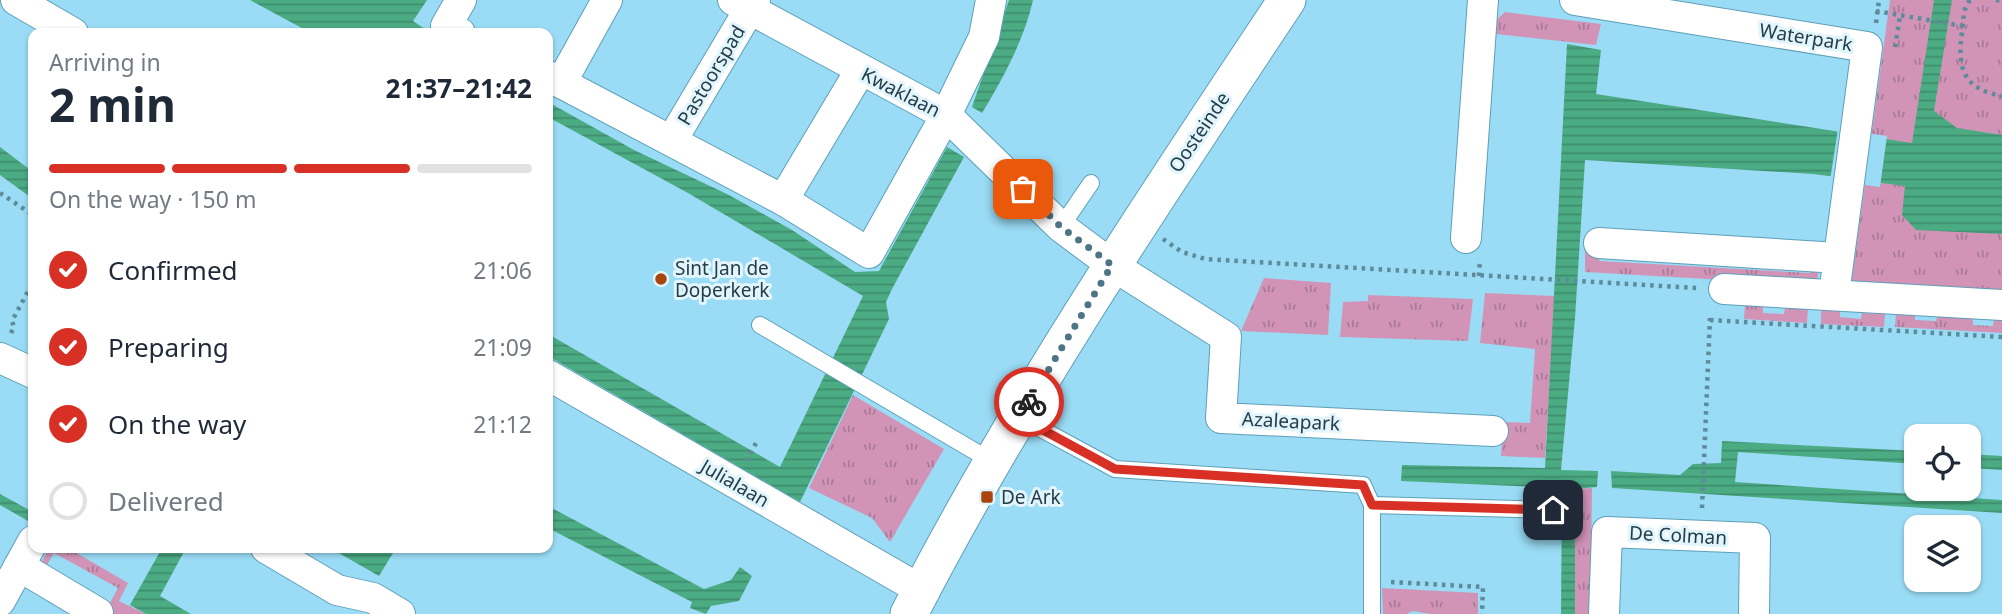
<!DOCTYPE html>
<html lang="en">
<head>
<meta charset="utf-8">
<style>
	:root { --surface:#fff; --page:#f6f6f7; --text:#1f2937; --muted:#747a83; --line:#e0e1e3; --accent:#d93025 }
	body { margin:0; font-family:"Noto Sans",sans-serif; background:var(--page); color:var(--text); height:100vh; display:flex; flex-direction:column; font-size:26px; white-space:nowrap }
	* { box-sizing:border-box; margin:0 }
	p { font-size:23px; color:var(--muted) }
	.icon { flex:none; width:38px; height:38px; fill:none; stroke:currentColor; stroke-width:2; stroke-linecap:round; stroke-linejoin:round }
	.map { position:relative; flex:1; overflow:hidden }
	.side { position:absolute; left:28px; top:28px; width:525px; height:525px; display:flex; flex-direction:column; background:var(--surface); border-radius:14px; box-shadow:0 2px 5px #0004 }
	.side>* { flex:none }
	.controls { position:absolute; left:1904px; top:424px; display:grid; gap:14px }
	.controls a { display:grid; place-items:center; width:77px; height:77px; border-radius:14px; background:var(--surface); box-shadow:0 2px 5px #0004; font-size:35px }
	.pin { position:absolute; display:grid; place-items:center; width:60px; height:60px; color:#fff; margin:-30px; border-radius:14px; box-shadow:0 4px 10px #0006 }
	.courier { position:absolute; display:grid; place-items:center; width:70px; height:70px; margin:-35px; border:5px solid #d93025; border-radius:50%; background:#fff; color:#222; box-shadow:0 2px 9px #0007 }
	.headline em { font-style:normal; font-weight:700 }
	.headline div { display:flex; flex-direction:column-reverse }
	.headline { display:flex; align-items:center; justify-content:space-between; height:119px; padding:0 21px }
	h1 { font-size:46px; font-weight:700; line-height:52px }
	.bar { display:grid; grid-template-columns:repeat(4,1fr); gap:10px 7px; align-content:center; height:84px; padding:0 21px }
	.bar i { height:9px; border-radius:5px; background:var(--line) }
	.bar .active { background:var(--accent) }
	.bar p { grid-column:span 4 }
	ol { padding:0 21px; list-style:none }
	li { display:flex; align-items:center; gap:21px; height:77px }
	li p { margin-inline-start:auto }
	li .icon { padding:7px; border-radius:50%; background:var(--accent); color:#fff; stroke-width:4 }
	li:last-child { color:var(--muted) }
	li i { width:38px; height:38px; border:4px solid var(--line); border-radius:50% }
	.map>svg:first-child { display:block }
	.grass { fill:url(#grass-tufts) }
	.water { fill:url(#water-rules) }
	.pier { fill:#9adcf5 }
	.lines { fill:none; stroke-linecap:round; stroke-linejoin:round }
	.service-casing { stroke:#5e9fb7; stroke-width:18 }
	.minor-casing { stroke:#5e9fb7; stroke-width:32 }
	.tertiary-casing { stroke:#5e9fb7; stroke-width:39 }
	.path { stroke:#5d8b9c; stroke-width:4.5; stroke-dasharray:3.5 5; stroke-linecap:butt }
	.service { stroke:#fff; stroke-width:16 }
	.minor { stroke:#fff; stroke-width:30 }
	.tertiary { stroke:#fff; stroke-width:37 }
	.done { stroke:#4d7585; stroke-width:7; stroke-dasharray:0 12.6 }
	.route { stroke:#d93025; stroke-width:9 }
	.poi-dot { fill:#a9460f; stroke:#e2f5fd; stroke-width:2.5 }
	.labels { text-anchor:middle; stroke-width:6; stroke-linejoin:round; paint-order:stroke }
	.street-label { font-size:19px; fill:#233e48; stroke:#e2f5fd }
	.poi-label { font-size:19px; fill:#233e48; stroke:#e2f5fd; text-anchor:start }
</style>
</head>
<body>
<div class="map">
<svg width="2002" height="614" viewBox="0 0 2002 614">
	<defs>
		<pattern id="grass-tufts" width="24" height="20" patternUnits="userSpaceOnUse" patternTransform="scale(1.75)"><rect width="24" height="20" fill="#d194b7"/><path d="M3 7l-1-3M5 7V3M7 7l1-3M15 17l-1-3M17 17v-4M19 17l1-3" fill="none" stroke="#a97a97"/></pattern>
		<pattern id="water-rules" width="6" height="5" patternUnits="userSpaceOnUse" patternTransform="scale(1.75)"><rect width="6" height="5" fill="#4bac84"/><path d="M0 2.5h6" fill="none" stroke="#3e8d6e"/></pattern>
	</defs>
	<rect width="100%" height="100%" fill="#9adcf5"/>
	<g class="grass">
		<polygon points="1890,0 2002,0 2002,295 1851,286"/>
		<polygon points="1505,12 1601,24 1596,45 1496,34 1495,21"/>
		<polygon points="1585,249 1593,250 1600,261 1810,273 1813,267 1819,268 1817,282 1809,285 1585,272"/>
		<polygon points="1264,278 1331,283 1328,335 1241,331"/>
		<polygon points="1485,293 1555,296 1545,458 1501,456 1503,422 1530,423 1535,349 1480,343"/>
		<polygon points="1368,295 1473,299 1468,341 1340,337 1343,302 1368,301"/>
		<polygon points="1745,305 1763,306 1763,313 1784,314 1785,308 1808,309 1807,323 1744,319"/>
		<polygon points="1821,310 1840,311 1840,317 1861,319 1862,313 1885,314 1884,327 1821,324"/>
		<polygon points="1896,313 1915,314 1915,320 1936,321 1937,316 1973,318 1973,325 1993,326 1994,319 2002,320 2002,333 1895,327"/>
		<polygon points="853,395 944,449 890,542 872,518 809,488"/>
		<polygon points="1592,488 1590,614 1573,614 1575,489"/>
		<polygon points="49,548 68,548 128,583 119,601 146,614 104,614 118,588 54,553 45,568 40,565"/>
		<polygon points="1382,588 1478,593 1478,614 1430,614 1413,611 1406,614 1383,614"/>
	</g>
	<g class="water">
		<polygon points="250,0 427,0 413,21 431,33 311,33"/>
		<path d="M1009,0H1033C1024,40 1003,78 982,113L972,107Z"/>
		<polygon points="1934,0 1952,0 1934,111 1957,128 2002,135 2002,234 1916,230 1902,215 1905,186 1813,174 1585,160 1575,318 1561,470 1598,471 1597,487 1575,489 1575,614 1561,614 1562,488 1401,481 1402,465 1545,468 1567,44 1601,50 1596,94 1912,143"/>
		<polygon points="548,102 634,150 729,195 792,230 855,272 879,271 947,147 964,157 892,289 886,302 889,319 800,502 548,356 548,334 780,467 863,296 688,193 548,117"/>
		<polygon points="0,147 33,172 33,199 0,175"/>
		<polygon points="1722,441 1916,451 1916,464 1738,452 1735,482 2002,500 2002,513 1612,488 1611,471 1680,475 1693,464 1721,463"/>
		<polygon points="1969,454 2002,456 2002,470 1969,468"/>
		<polygon points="0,494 33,512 30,522 0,505"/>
		<polygon points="548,506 704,589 731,580 740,567 752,576 739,601 711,606 706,614 690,608 692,602 548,528"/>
		<polygon points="162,548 186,548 160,596 191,614 146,614 130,605"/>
		<polygon points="330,548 396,548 379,576"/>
	</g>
	<polygon class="pier" points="1838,129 1887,136 1880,187 1830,180"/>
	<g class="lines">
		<g class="service-casing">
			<g id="service">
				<polyline points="1061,227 1091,183"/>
				<polyline points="760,325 993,462"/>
				<polyline points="1019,417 1115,469 1363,485 1372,505 1372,614"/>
				<polyline points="1372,505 1553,510"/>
			</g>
		</g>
		<g class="minor-casing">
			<g id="minor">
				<polyline points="16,0 73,33"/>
				<polyline points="733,0 946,115 1061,227 1112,265 1226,337 1221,418 1493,431"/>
				<polyline points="1575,0 1867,47 1834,294"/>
				<polyline points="460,33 446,26 461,0"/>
				<polyline points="548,76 783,200 869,253 946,115 984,37 991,0"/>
				<polyline points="561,83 607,0"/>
				<polyline points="672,140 755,0"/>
				<polyline points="783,200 860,71"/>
				<polyline points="1466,238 1483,0"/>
				<polyline points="1599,243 1838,258"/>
				<polyline points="1724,289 2002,305"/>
				<polyline points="0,358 33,373"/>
				<polyline points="548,375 921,590"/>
				<polyline points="266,548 337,590 373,598 400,614"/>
				<polyline points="19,566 98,613"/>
				<polyline points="0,601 33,541"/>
				<polyline points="1604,614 1607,532 1755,538 1754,614"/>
			</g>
		</g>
		<g class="tertiary-casing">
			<path id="tertiary" d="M909,614C1019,400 1154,200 1287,0"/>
		</g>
		<g class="path">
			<path d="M1970,0C1962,10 1964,20 1962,32C1957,68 1963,89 2002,96"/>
			<polyline points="1996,0 2002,1"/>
			<polyline points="1876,11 1963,26"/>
			<polyline points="1876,23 1879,0"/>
			<polyline points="1895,47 1900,16"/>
			<polyline points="0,193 33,215"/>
			<polyline points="1163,239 1182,252 1205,259 1698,288"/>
			<polyline points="1479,276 1480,259"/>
			<polyline points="1710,320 2002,337"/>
			<polyline points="11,333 14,327 12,321 33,282"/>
			<polyline points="746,461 756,443"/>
			<polyline points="1702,508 1710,318"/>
			<polyline points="1391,582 1483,587 1482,614"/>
		</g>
		<use href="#service" class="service"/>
		<use href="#minor" class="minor"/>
		<use href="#tertiary" class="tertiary"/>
	</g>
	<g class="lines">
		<polyline class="done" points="1023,189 1061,227 1112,265 1029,402"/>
		<polyline class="route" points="1029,402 1019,417 1115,469 1363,485 1372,505 1553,510"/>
	</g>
	<g class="poi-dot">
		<circle cx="661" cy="279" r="7"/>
		<rect x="980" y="490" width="14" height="14" rx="3.5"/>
	</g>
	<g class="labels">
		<g class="street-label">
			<text transform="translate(1806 37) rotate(9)" y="7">Waterpark</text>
			<text transform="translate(711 75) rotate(-59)" y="7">Pastoorspad</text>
			<text transform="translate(901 92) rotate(27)" y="7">Kwaklaan</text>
			<text transform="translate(1199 132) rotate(-56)" y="7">Oosteinde</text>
			<text transform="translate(1291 421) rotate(3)" y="7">Azaleapark</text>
			<text transform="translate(735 483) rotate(30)" y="7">Julialaan</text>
			<text transform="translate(1678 535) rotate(3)" y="7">De Colman</text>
		</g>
		<g class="poi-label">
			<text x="675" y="275">Sint Jan de<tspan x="675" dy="22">Doperkerk</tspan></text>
			<text x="1001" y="504">De Ark</text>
		</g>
	</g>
</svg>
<div class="controls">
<a><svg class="icon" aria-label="locate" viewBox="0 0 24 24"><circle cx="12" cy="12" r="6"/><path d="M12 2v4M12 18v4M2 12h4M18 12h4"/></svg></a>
<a><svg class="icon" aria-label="layers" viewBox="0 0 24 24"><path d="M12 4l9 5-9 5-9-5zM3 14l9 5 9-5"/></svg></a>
</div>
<div class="pin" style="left:1023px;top:189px;background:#ea580c"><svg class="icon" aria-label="bag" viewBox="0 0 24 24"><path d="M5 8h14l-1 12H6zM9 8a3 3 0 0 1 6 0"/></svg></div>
<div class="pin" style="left:1553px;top:510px;background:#1f2937"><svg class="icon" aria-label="home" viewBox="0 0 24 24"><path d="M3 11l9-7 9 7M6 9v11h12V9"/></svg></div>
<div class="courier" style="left:1029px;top:402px"><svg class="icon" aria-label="bike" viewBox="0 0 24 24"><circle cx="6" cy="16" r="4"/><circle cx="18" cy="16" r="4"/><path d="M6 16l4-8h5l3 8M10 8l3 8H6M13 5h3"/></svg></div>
<section class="side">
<div class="headline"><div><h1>2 min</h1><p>Arriving in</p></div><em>21:37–21:42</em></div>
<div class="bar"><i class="active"></i><i class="active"></i><i class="active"></i><i></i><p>On the way · 150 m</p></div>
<ol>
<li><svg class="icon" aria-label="check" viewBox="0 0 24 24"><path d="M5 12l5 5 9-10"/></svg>Confirmed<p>21:06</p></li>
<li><svg class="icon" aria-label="check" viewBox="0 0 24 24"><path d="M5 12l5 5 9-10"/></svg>Preparing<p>21:09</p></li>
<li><svg class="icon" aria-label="check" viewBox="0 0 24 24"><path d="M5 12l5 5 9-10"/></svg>On the way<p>21:12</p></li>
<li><i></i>Delivered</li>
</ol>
</section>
</div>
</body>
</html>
